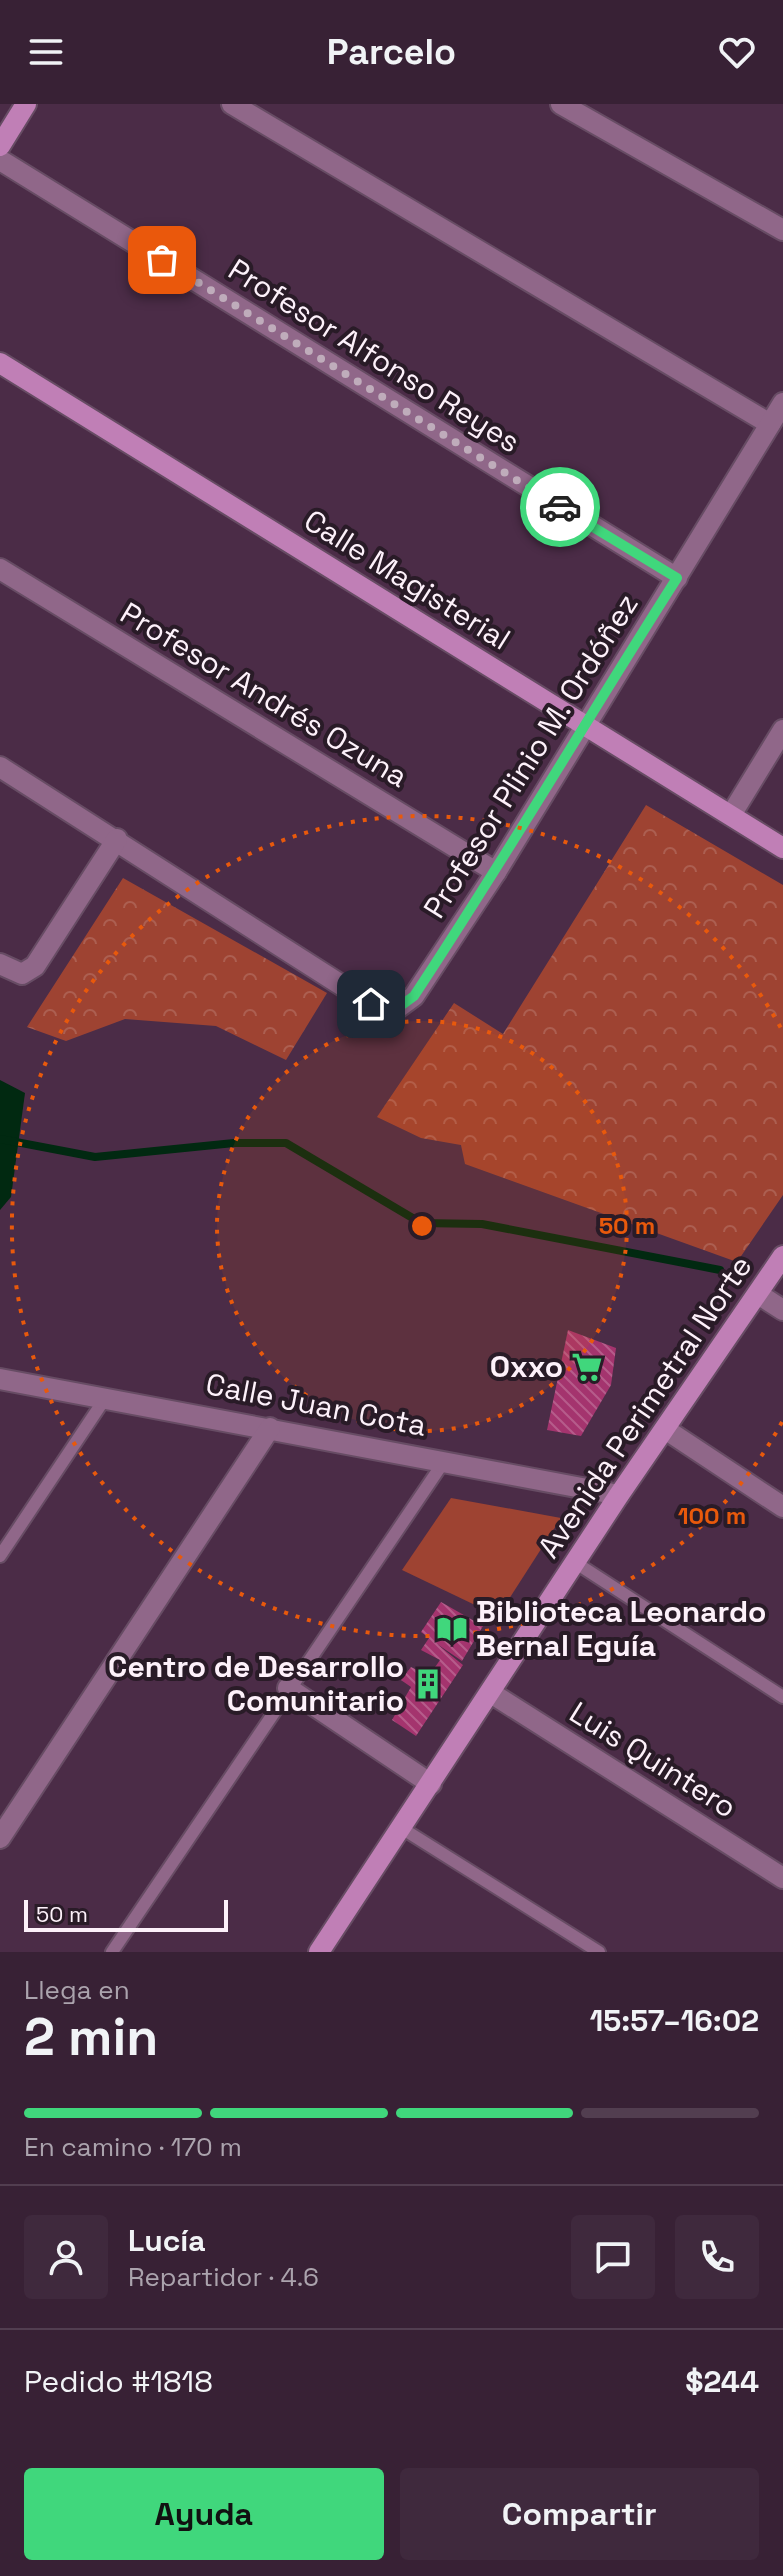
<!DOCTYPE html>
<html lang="es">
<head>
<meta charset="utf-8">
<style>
	:root { --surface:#382135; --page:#3f293d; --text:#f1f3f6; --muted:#aba3ad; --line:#523e50; --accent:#40d77c }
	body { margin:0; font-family:"Space Grotesk",sans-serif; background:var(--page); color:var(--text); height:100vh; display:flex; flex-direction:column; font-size:30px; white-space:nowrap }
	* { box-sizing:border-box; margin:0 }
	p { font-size:26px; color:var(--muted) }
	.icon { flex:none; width:44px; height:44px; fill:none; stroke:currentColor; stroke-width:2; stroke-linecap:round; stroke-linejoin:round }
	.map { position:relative; height:1848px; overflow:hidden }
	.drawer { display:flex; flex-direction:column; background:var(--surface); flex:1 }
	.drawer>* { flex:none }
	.scale { position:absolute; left:24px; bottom:20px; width:204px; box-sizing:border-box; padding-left:8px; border:4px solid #fdf1fa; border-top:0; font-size:22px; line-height:28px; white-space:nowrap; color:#fdf1fa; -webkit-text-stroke:6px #291b27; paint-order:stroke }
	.pin { position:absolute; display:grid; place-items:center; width:68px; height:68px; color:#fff; margin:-34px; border-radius:16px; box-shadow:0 4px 12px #0006 }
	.courier { position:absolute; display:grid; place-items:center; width:80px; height:80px; margin:-40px; border:6px solid #40d77c; border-radius:50%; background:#fff; color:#222; box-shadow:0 2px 10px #0007 }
	.headline em { font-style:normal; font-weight:700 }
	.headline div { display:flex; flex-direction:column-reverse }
	.headline { display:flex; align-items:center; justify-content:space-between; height:136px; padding:0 24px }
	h1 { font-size:52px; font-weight:700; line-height:60px }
	.bar { display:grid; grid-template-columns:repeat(4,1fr); gap:12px 8px; align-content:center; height:96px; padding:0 24px }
	.bar i { height:10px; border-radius:6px; background:var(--line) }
	.bar .selected { background:var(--accent) }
	.bar p { grid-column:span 4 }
	.line { display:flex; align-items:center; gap:20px; padding:0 24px; border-top:2px solid var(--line) }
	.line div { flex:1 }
	.round { display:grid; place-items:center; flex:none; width:84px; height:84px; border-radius:8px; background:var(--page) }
	.action { display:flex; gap:16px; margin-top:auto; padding:16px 24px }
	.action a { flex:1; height:92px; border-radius:8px; background:var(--accent); color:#111; font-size:32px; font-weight:700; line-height:92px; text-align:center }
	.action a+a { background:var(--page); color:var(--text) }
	header { display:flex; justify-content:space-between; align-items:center; height:104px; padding:0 24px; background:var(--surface); font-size:36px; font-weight:700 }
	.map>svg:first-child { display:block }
	.grass { fill:#9e4332 }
	.park { fill:url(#park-crowns) }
	.water { fill:#012911 }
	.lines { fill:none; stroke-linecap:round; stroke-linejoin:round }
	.stream { stroke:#012911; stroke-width:8 }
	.building { fill:url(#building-back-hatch) }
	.lane-casing { stroke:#674c64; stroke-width:16 }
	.street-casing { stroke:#674c64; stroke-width:24 }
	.secondary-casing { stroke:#674c64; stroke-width:24 }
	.lane { stroke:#906789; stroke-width:12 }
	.street { stroke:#906789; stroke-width:20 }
	.secondary { stroke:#c07fb6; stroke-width:20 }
	.done { stroke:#bfacbb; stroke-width:8; stroke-dasharray:0 14.4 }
	.route { stroke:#40d77c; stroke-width:10 }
	.ring { fill:none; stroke:#e8590c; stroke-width:4; stroke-dasharray:4 8 }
	.labels { text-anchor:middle; stroke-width:8; stroke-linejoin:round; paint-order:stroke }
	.street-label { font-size:30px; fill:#fdf1fa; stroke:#291b27 }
	.poi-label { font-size:30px; font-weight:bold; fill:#fdf1fa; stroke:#291b27; text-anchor:end }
	.centre { fill:#e8590c; stroke:#291b27; stroke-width:4 }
	.ring-label { font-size:24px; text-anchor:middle; font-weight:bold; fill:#e8590c; stroke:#291b27; stroke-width:8; stroke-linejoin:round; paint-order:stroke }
</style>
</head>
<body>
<header><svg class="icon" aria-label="menu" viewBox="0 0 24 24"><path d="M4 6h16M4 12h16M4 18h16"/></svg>Parcelo<svg class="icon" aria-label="heart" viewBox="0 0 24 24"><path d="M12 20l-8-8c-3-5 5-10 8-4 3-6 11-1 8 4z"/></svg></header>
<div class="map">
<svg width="783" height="1848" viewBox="0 0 783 1848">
	<defs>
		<pattern id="park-crowns" width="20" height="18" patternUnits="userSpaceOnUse" patternTransform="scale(2)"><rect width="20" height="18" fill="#9e4332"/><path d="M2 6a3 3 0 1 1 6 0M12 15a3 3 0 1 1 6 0" fill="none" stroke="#ac5f51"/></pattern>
		<pattern id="building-back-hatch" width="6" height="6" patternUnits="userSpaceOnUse" patternTransform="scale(2)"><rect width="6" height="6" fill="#a4346e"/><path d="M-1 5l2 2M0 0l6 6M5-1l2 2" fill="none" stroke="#b65c8b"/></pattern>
	</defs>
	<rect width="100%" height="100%" fill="#4b2c47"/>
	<polygon class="grass" points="451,1394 561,1414 498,1512 402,1466"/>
	<g class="park">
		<polygon points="646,701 783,781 783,1091 737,1158 465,1060 461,1041 421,1034 377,1013 454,899 503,930"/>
		<polygon points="123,774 327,889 286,956 216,922 125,915 66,937 27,923"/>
	</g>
	<polygon class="water" points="0,976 25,989 11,1093 0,1106"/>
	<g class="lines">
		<polyline class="stream" points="0,1035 95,1053 234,1039 286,1039 421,1119 482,1120 720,1166"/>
	</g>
	<g class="building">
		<polygon points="568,1226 616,1244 611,1281 581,1332 547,1326"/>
		<polygon points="441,1498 483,1522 462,1557 437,1540 463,1561 416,1632 392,1616 411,1583 401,1576 411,1563 429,1572 440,1556 421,1546 429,1534 421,1528"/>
	</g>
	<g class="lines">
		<g class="lane-casing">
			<g id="lane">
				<polyline points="0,1452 106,1293"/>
				<polyline points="576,1459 783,1593"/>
				<polyline points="403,1725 599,1848"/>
				<polyline points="112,1848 445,1356"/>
			</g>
		</g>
		<g class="street-casing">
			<g id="street">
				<polyline points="232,0 770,320"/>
				<polyline points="561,0 783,126"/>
				<polyline points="0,56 677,474"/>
				<polyline points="0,465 496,768"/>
				<polyline points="0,663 371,900 395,906 414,892 496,768 783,299"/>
				<polyline points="731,711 783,626"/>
				<polyline points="0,860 22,870 35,862 117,735"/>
				<polyline points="758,1190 783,1206"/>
				<polyline points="0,1275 619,1391"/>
				<polyline points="665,1325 783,1403"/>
				<polyline points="288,1584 431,1680"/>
				<polyline points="491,1589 783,1774"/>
				<polyline points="0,1734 270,1324"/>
			</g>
		</g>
		<g class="secondary-casing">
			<g id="secondary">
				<polyline points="0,42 26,0"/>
				<polyline points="0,259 783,744"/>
				<polyline points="319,1848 619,1391 783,1152"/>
			</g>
		</g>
		<use href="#lane" class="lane"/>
		<use href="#street" class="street"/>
		<use href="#secondary" class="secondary"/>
	</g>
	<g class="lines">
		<polyline class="done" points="162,156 560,403"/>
		<path class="route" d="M371,900L395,906L414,892C505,755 588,613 677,474L560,403"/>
	</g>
	<circle cx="422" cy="1122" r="205" fill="#e8590c" fill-opacity=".12"/>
	<g class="ring">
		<circle cx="422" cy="1122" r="205"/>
		<path d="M782 1318A410 410 0 1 1 782 926"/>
	</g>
	<defs>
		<g id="supermarket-bare" transform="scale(2.4)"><path d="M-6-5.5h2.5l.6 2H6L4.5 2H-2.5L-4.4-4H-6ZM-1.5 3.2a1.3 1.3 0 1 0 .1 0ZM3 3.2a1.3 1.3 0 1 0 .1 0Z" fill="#40d77c" stroke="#291b27" stroke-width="2.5" paint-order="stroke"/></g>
		<g id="library-bare" transform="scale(2.4)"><path d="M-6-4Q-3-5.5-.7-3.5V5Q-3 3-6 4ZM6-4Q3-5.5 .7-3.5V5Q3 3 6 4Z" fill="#40d77c" stroke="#291b27" stroke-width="2.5" paint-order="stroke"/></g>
		<g id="building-bare" transform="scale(2.4)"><path d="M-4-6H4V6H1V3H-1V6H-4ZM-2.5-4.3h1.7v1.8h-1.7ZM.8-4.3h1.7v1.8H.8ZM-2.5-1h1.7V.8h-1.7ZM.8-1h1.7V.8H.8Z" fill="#40d77c" stroke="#291b27" stroke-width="2.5" paint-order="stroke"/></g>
	</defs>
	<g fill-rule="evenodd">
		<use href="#supermarket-bare" x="587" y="1263"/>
		<use href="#library-bare" x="452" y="1525"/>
		<use href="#building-bare" x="428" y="1580"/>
	</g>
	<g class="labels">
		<g class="street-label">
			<text transform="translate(374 252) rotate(32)" y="10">Profesor Alfonso Reyes</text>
			<text transform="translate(407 476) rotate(32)" y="10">Calle Magisterial</text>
			<text transform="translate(264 591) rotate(31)" y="10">Profesor Andrés Ozuna</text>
			<text transform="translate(531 652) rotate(-58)" y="10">Profesor Plinio M. Ordóñez</text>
			<text transform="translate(316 1301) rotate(11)" y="10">Calle Juan Cota</text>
			<text transform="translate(645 1303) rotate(-56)" y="10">Avenida Perimetral Norte</text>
			<text transform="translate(653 1656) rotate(32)" y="10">Luis Quintero</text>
		</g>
		<g class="poi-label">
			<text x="563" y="1273">Oxxo</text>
			<text x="476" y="1518" text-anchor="start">Biblioteca Leonardo<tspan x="476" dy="34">Bernal Eguía</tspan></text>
			<text x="404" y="1573">Centro de Desarrollo<tspan x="404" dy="34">Comunitario</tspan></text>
		</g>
	</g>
	<circle cx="422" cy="1122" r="12" class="centre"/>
	<g class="ring-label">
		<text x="627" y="1130">50 m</text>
		<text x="712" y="1420">100 m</text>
	</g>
</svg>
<div class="scale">50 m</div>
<div class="pin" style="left:162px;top:156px;background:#ea580c"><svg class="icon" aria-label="bag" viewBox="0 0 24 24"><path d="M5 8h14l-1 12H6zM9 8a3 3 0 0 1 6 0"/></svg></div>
<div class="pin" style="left:371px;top:900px;background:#1f2937"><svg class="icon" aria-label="home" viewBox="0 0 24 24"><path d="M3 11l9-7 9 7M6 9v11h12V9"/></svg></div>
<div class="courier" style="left:560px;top:403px"><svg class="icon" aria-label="car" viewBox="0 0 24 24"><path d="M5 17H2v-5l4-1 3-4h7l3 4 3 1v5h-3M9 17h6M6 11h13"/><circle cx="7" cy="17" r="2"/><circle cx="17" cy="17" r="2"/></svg></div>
</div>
<section class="drawer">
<div class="headline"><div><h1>2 min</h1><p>Llega en</p></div><em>15:57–16:02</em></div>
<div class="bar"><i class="selected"></i><i class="selected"></i><i class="selected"></i><i></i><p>En camino · 170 m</p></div>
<div class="line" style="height:144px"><a class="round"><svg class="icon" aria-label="person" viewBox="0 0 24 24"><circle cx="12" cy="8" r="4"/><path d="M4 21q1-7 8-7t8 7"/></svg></a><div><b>Lucía</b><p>Repartidor · 4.6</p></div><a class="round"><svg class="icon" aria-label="chat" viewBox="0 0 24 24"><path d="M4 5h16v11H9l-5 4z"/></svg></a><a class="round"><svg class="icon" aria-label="phone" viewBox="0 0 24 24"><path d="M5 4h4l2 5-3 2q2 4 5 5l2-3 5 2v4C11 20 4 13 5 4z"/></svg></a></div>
<div class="line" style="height:104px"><div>Pedido #1818</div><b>$244</b></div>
<div class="action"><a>Ayuda</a><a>Compartir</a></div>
</section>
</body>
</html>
